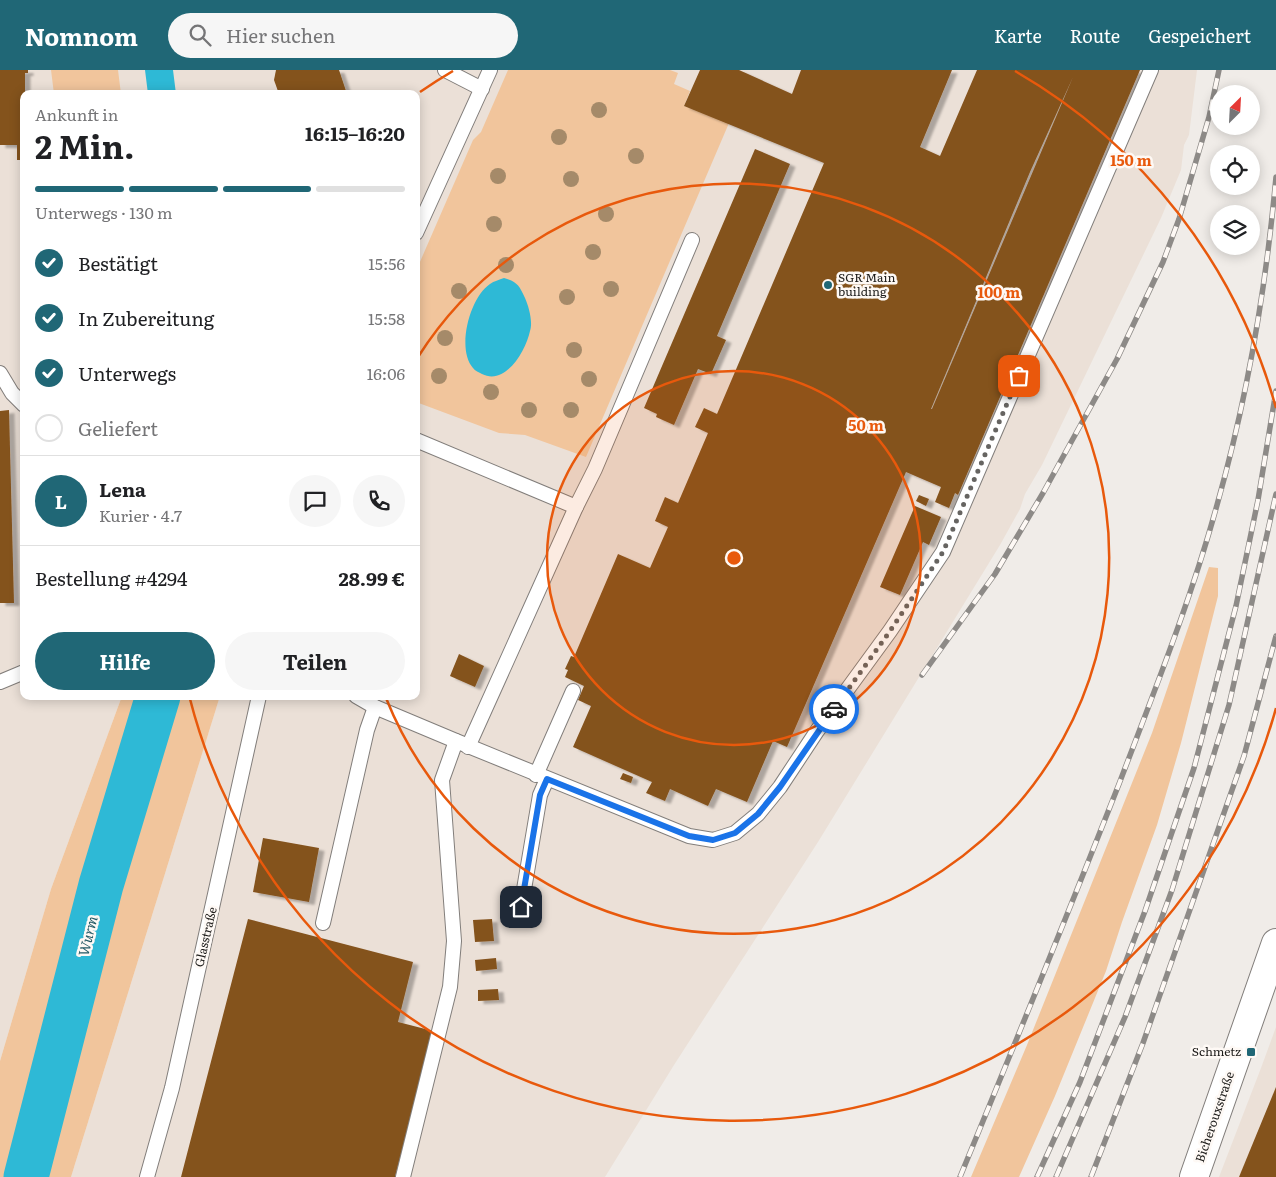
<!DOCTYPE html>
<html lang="de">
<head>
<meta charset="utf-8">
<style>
	:root { --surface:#fff; --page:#f6f6f6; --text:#202124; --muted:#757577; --line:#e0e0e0; --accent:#206776 }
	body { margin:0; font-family:Literata,serif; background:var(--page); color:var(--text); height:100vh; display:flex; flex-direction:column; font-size:19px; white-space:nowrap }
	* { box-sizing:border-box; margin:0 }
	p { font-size:16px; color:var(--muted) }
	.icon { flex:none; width:28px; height:28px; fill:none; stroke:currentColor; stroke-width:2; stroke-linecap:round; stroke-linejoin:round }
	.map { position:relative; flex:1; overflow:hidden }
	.panel { position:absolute; left:20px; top:20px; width:400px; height:610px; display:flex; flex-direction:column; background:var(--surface); border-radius:10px; box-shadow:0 2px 12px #0003 }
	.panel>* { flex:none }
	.needle { width:32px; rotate:24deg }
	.controls { position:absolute; left:1210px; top:15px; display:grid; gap:10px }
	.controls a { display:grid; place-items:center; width:50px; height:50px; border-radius:50%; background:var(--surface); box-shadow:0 2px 12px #0003; font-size:25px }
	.pin { position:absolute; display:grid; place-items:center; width:42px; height:42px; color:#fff; margin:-21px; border-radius:10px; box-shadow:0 2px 8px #0006 }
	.courier { position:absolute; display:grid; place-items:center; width:50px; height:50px; margin:-25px; border:4px solid #1a73e8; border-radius:50%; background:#fff; color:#222; box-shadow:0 1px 6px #0007 }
	.summary em { font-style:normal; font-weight:700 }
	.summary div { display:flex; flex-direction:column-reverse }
	.summary { display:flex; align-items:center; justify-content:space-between; height:85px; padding:0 15px }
	h1 { font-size:32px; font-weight:700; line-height:38px }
	.bar { display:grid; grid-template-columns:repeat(4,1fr); gap:8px 5px; align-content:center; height:60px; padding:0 15px }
	.bar i { height:6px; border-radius:4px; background:var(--line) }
	.bar .current { background:var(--accent) }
	.bar p { grid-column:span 4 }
	.line { display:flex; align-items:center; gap:12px; padding:0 15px; border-top:1px solid var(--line) }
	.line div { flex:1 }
	.round { display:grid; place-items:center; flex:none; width:52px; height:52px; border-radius:26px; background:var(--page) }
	ol { padding:0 15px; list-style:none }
	li { display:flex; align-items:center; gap:15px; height:55px }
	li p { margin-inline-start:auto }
	li .icon { padding:5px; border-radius:50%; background:var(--accent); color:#fff; stroke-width:4 }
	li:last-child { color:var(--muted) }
	li i { width:28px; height:28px; border:2px solid var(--line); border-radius:50% }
	.action { display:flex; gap:10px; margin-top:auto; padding:10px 15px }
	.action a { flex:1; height:58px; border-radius:30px; background:var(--accent); color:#fff; font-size:20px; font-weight:700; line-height:58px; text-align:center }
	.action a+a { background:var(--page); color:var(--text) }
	header { display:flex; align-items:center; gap:30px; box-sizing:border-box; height:70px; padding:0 25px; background:var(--accent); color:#fff }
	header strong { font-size:24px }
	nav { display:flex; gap:28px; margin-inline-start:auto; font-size:18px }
	.search { width:350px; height:45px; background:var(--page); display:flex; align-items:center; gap:12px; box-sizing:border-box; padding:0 18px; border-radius:28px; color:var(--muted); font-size:19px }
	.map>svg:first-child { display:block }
	.built { fill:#ebe0d7 }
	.green { fill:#f1c59c }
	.water { fill:#2eb9d6 }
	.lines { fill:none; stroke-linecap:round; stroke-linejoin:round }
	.river { stroke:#2eb9d6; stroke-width:45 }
	.building { fill:#84521c; fill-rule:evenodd; filter:url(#shadow) }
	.service-casing { stroke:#827e7b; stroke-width:16 }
	.tertiary-casing { stroke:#827e7b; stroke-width:30 }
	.service { stroke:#fff; stroke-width:14 }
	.tertiary { stroke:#fff; stroke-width:28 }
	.rail-casing { stroke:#8d8a87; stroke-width:5.5 }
	.rail { stroke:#fef9f5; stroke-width:4; stroke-dasharray:11; stroke-linecap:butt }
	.tree { fill:#a58a69 }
	.done { stroke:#666461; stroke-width:5; stroke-dasharray:0 9 }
	.route { stroke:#1a73e8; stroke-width:6 }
	.ring { fill:none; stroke:#e8590c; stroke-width:2.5 }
	.poi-dot { fill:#206776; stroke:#fef9f5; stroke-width:2 }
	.labels { text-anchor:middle; stroke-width:5; stroke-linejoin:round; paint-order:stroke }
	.poi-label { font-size:12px; fill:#1c1b19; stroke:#fef9f5; text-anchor:start }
	.street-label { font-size:12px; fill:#1c1b19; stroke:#fef9f5 }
	.water-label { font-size:14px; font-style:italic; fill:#255b67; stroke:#fef9f5 }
	.centre { fill:#e8590c; stroke:#fef9f5; stroke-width:2.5 }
	.ring-label { font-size:15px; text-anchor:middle; font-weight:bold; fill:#e8590c; stroke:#fef9f5; stroke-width:5; stroke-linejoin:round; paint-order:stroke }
</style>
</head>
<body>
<header>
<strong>Nomnom</strong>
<div class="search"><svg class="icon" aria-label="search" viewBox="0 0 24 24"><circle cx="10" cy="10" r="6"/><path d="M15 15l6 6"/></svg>Hier suchen</div>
<nav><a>Karte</a><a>Route</a><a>Gespeichert</a></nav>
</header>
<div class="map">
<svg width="1276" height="1107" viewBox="0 0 1276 1107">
	<defs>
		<filter id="shadow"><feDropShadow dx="5.5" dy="3" stdDeviation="1" flood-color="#0004"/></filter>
	</defs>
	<rect width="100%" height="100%" fill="#f0ece8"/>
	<g class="built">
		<polygon points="0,0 1197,0 1189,65 1184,75 1181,100 1161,148 1042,395 1025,424 1020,439 1000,475 818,772 674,995 605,1107 71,1107 220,626 416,626 416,24 24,24 24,626 122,626 51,819 0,991"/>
		<polygon points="1276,957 1276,1107 1219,1107 1261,998"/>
	</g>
	<g class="green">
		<polygon points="51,0 118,0 121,24 54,24"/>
		<polygon points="508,0 670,0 678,3 674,14 690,21 684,36 729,53 586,387 525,365 499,363 416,332 416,201 473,70 481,62"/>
		<polygon points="1209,497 1218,498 1218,526 1181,673 1157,755 1122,852 1106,901 1055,1026 1019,1107 971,1107 1027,975 1152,663"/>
		<polygon points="122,626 220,626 71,1107 0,1107 0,991 51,819"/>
	</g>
	<g class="water">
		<polygon points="145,0 173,0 176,24 148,24"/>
		<path d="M504,208C517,212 519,215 525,228C529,237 533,252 530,261C526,280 506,316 482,304C479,302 475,301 473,298C456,279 470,227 490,214C494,211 499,210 504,208Z"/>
	</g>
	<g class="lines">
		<polyline class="river" points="26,1107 101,815 158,626"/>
	</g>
	<g class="building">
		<polygon points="0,0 28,0 28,3 25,3 25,24 24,24 24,90 17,90 17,75 0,75"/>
		<polygon points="276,0 339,0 347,24 279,24 274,10"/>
		<path d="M700,0H739L792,24L801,0H952L920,77L940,86L977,0H1140L958,425L955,423L949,438L935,432L941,417L906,402L787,677L773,671L747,732L716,719L708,736L670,719L665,731L646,723L652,712L573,677L591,636L578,630L584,616L565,607L568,600L565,599L571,586L574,587L618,484L650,498L668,457L655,451L665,427L678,433L708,363L695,357L704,338L717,344L824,93L684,36ZM1073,7L932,339H931L1030,102Z"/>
		<polygon points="755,79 790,94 717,266 726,270 711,304 698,299 674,355 656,347 657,344 644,338"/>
		<polygon points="9,340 14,533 0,533 0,341"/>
		<polygon points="919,425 929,429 926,436 916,431"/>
		<polygon points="915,436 941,447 929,475 923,472 900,525 880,517"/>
		<polygon points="459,584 484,596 475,617 450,606"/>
		<polygon points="623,703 633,707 631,713 620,709"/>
		<polygon points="263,768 319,778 309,832 253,822"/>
		<polygon points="248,849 413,892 398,952 433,961 395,1107 181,1107"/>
		<polygon points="492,849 494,871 475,872 473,850"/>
		<polygon points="496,888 497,899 476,901 475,890"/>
		<polygon points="498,919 499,930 478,931 478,920"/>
		<polygon points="1276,1017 1276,1107 1239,1107"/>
	</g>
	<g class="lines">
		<g class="service-casing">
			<g id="service">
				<polyline points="445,0 482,19"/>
				<polyline points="416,163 490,0"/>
				<polyline points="0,303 12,323 24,335"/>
				<polyline points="416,370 576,437"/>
				<polyline points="0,612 24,602"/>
				<polyline points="356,626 375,637 456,671 689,766 713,770 735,763 758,744 780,717 817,661 890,561 943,482 1151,0"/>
				<polyline points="468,677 576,437 595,399 692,170"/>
				<polyline points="536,705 573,621"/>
				<polyline points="521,837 540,725 547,709"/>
				<polyline points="323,853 367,660 375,637"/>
				<polyline points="147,1107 172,1018 259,626"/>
				<polyline points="403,1107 450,917 454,871 442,710 456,671"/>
			</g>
		</g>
		<g class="tertiary-casing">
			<polyline id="tertiary" points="1194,1107 1276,873"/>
		</g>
		<use href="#service" class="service"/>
		<use href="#tertiary" class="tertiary"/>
		<g class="rail-casing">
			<g id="rail">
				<polyline points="922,605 995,504 1043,423 1117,289 1163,192 1179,149 1209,47 1219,0"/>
				<path d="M960,1107C1014,976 1067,846 1119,714C1154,622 1191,530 1217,435C1247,329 1266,218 1276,107"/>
				<polyline points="1037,1107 1080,1012 1145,841 1194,698 1236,536 1258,430 1276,321"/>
				<polyline points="1056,1107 1125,947 1172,820 1229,635 1276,424"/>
				<polyline points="1091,1107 1143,973 1244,686 1276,566"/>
			</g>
		</g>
		<use href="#rail" class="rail"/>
	</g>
	<g class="tree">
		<circle cx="599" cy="40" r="8"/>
		<circle cx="559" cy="67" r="8"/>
		<circle cx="636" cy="86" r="8"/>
		<circle cx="498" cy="106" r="8"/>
		<circle cx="571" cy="109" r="8"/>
		<circle cx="606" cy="144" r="8"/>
		<circle cx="494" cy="154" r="8"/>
		<circle cx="593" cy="182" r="8"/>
		<circle cx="506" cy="195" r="8"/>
		<circle cx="611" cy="219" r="8"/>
		<circle cx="459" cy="221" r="8"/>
		<circle cx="567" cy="227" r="8"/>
		<circle cx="445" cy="268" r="8"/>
		<circle cx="574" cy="280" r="8"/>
		<circle cx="439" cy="306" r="8"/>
		<circle cx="589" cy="309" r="8"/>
		<circle cx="491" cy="322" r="8"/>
		<circle cx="529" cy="340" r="8"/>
		<circle cx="571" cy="340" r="8"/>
	</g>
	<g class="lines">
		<polyline class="done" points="834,639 890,561 943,482 1019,306"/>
		<polyline class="route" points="521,837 540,725 547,709 689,766 713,770 735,763 758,744 780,717 834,639"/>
	</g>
	<circle cx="734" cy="488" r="187" fill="#e8590c" fill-opacity=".12"/>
	<g class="ring">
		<circle cx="734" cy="488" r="187"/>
		<path d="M418 287A375 375 0 1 1 386 628"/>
		<path d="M1276 638A562 562 0 0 1 190 629M420 22A562 562 0 0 1 453 1M1015 1A562 562 0 0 1 1276 338"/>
	</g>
	<g class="poi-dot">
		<circle cx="828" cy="215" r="5"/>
		<rect x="1246" y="977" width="10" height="10" rx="2.5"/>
	</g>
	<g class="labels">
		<g class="poi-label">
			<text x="838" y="212">SGR Main<tspan x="838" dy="14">building</tspan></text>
			<text x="1241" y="986" text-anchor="end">Schmetz</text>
		</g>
		<g class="street-label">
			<text transform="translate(206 867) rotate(-77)" y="4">Glasstraße</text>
			<text transform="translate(1215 1047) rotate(-71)" y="4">Bicherouxstraße</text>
		</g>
		<g class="water-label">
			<text transform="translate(88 866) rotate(-76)" y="5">Wurm</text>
		</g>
	</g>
	<circle cx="734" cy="488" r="8" class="centre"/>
	<g class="ring-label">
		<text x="1131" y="96">150 m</text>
		<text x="999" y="228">100 m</text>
		<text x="866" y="361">50 m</text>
	</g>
</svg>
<div class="controls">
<a><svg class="needle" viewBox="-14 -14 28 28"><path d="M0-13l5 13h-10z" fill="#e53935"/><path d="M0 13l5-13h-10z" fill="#757577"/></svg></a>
<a><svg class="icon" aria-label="locate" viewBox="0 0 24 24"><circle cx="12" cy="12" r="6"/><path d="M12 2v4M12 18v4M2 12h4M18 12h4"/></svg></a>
<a><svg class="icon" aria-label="layers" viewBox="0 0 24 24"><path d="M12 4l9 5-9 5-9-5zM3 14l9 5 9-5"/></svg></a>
</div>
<div class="pin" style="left:1019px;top:306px;background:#ea580c"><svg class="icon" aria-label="bag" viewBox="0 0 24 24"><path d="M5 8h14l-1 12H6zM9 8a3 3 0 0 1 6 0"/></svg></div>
<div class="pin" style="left:521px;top:837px;background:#1f2937"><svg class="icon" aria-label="home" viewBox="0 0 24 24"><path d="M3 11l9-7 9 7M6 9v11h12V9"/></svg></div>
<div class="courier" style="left:834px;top:639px"><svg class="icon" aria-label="car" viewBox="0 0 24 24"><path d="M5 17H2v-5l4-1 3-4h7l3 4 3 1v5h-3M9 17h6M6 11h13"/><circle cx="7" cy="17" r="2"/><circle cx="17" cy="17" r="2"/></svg></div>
<section class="panel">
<div class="summary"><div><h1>2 Min.</h1><p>Ankunft in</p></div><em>16:15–16:20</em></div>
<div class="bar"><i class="current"></i><i class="current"></i><i class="current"></i><i></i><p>Unterwegs · 130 m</p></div>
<ol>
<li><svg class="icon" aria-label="check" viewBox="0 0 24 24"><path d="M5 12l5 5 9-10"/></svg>Bestätigt<p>15:56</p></li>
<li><svg class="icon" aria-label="check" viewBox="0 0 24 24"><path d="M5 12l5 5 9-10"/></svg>In Zubereitung<p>15:58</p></li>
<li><svg class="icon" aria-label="check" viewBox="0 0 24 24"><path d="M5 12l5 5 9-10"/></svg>Unterwegs<p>16:06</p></li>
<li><i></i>Geliefert</li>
</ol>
<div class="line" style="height:90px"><b class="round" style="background:var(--accent);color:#fff">L</b><div><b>Lena</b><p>Kurier · 4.7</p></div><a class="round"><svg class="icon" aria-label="chat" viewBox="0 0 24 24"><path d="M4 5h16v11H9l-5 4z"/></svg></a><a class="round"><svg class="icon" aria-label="phone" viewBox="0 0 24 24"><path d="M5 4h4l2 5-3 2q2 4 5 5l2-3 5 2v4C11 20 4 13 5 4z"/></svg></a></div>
<div class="line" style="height:65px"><div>Bestellung #4294</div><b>28.99 €</b></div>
<div class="action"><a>Hilfe</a><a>Teilen</a></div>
</section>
</div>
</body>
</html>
